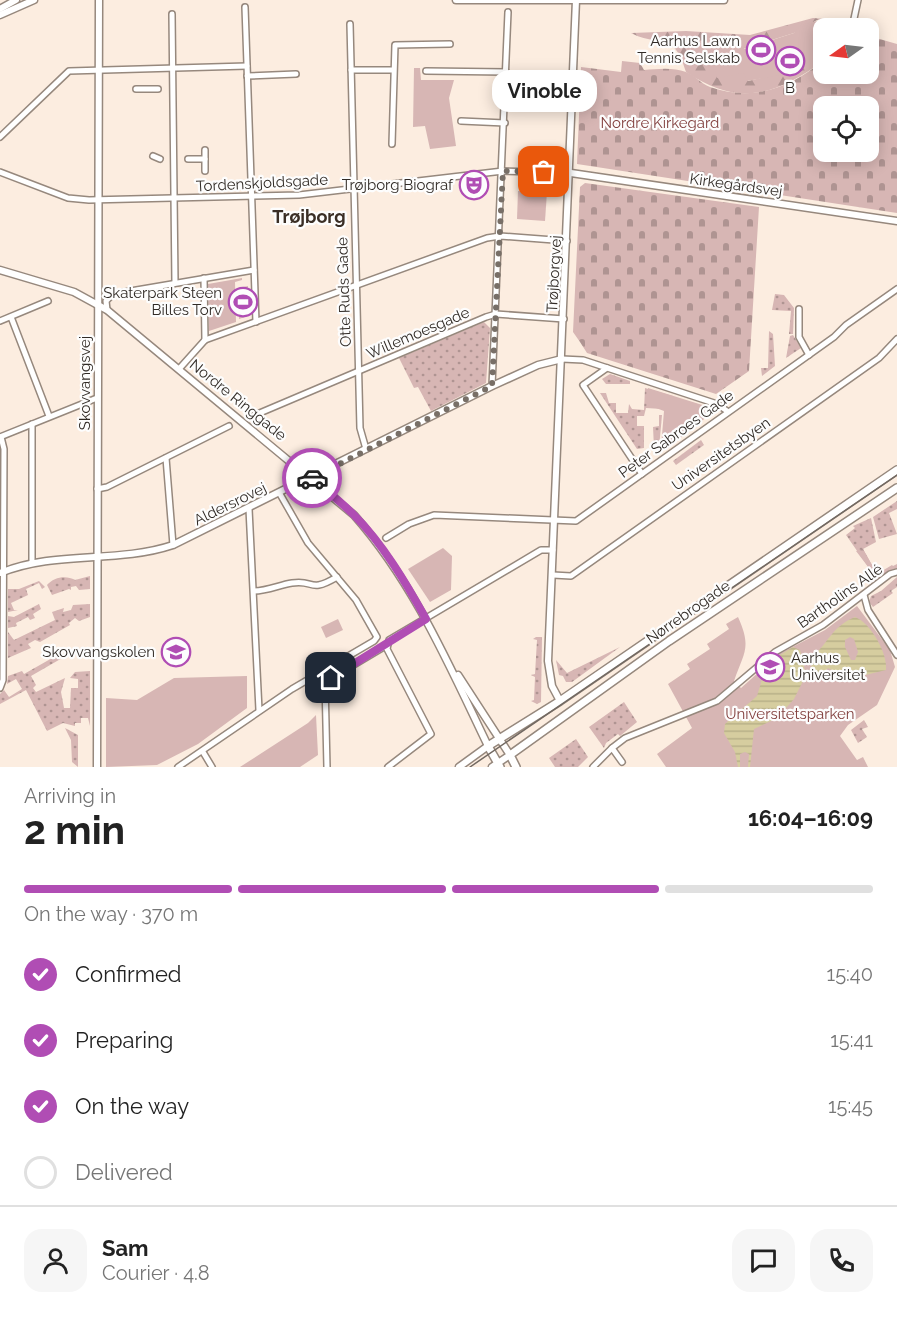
<!DOCTYPE html>
<html lang="en">
<head>
<meta charset="utf-8">
<style>
	:root { --surface:#fff; --page:#f6f6f6; --text:#222; --muted:#767676; --line:#e0e0e0; --accent:#b04db4 }
	body { margin:0; font-family:Raleway,sans-serif; background:var(--page); color:var(--text); height:100vh; display:flex; flex-direction:column; font-size:22px; white-space:nowrap }
	* { box-sizing:border-box; margin:0 }
	p { font-size:20px; color:var(--muted) }
	.icon { flex:none; width:33px; height:33px; fill:none; stroke:currentColor; stroke-width:2; stroke-linecap:round; stroke-linejoin:round }
	.map { position:relative; height:767px; overflow:hidden }
	.sheet { display:flex; flex-direction:column; background:var(--surface); flex:1 }
	.sheet>* { flex:none }
	.needle { width:39px; rotate:256deg }
	.controls { position:absolute; left:813px; top:18px; display:grid; gap:12px }
	.controls a { display:grid; place-items:center; width:66px; height:66px; border-radius:12px; background:var(--surface); box-shadow:0 3px 15px #0003; font-size:30px }
	.pin { position:absolute; display:grid; place-items:center; width:51px; height:51px; color:#fff; margin:-26px; border-radius:12px; box-shadow:0 3px 9px #0006 }
	.courier { position:absolute; display:grid; place-items:center; width:60px; height:60px; margin:-30px; border:4px solid #b04db4; border-radius:50%; background:#fff; color:#222; box-shadow:0 2px 8px #0007 }
	.bubble { position:absolute; height:42px; border-radius:18px; background:var(--surface); box-shadow:0 3px 15px #0003; font-size:20px; font-weight:700; line-height:42px; text-align:center }
	.overview em { font-style:normal; font-weight:700 }
	.overview div { display:flex; flex-direction:column-reverse }
	.overview { display:flex; align-items:center; justify-content:space-between; height:102px; padding:0 24px }
	h1 { font-size:39px; font-weight:700; line-height:45px }
	.bar { display:grid; grid-template-columns:repeat(4,1fr); gap:9px 6px; align-content:center; height:72px; padding:0 24px }
	.bar i { height:8px; border-radius:4px; background:var(--line) }
	.bar .current { background:var(--accent) }
	.bar p { grid-column:span 4 }
	.line { display:flex; align-items:center; gap:15px; padding:0 24px; border-top:2px solid var(--line) }
	.line div { flex:1 }
	.round { display:grid; place-items:center; flex:none; width:63px; height:63px; border-radius:18px; background:var(--page) }
	ol { padding:0 24px; list-style:none }
	li { display:flex; align-items:center; gap:18px; height:66px }
	li p { margin-inline-start:auto }
	li .icon { padding:6px; border-radius:50%; background:var(--accent); color:#fff; stroke-width:4 }
	li:last-child { color:var(--muted) }
	li i { width:33px; height:33px; border:3px solid var(--line); border-radius:50% }
	.map>svg:first-child { display:block }
	.grass { fill:url(#grass-dots) }
	.forest { fill:url(#forest-firs) }
	.cemetery { fill:url(#cemetery-stones); fill-rule:evenodd }
	.green { fill:#d7b6b4 }
	.water { fill:url(#water-rules); fill-rule:evenodd }
	.lines { fill:none; stroke-linecap:round; stroke-linejoin:round }
	.minor-casing { stroke:#96887d; stroke-width:8 }
	.tertiary-casing { stroke:#96887d; stroke-width:9 }
	.secondary-casing { stroke:#96887d; stroke-width:10 }
	.minor { stroke:#fff; stroke-width:5 }
	.tertiary { stroke:#fff; stroke-width:6 }
	.secondary { stroke:#fff; stroke-width:7 }
	.tram { stroke:#726962; stroke-width:1.5 }
	.done { stroke:#786f67; stroke-width:6; stroke-dasharray:0 10.8 }
	.route { stroke:#b04db4; stroke-width:8 }
	.labels { text-anchor:middle; stroke-width:4.5; stroke-linejoin:round; paint-order:stroke }
	.poi-label { font-size:15px; fill:#312b26; stroke:#fdfdfd; text-anchor:end }
	.park-label { font-size:15px; fill:#83413f; stroke:#fdfdfd }
	.street-label { font-size:15px; fill:#312b26; stroke:#fdfdfd }
	.quarter-label { font-size:18px; font-weight:bold; fill:#3a2e25; stroke:#fdfdfd }
</style>
</head>
<body>
<div class="map">
<svg width="897" height="767" viewBox="0 0 897 767">
	<defs>
		<pattern id="grass-dots" width="8" height="8" patternUnits="userSpaceOnUse" patternTransform="scale(1.5)"><rect width="8" height="8" fill="#d7b6b4"/><path d="M2 2h.1M6 6h.1" fill="none" stroke="#af9492" stroke-width="1.8" stroke-linecap="round"/></pattern>
		<pattern id="forest-firs" width="22" height="20" patternUnits="userSpaceOnUse" patternTransform="scale(1.5)"><rect width="22" height="20" fill="#d7b6b4"/><path d="M5 1l3.5 6h-7zM16 11l3.5 6h-7z" fill="#af9492"/></pattern>
		<pattern id="cemetery-stones" width="16" height="16" patternUnits="userSpaceOnUse" patternTransform="scale(1.5)"><rect width="16" height="16" fill="#d7b6b4"/><path d="M2 7V4a2 2 0 0 1 4 0v3zM10 15v-3a2 2 0 0 1 4 0v3z" fill="#af9492"/></pattern>
		<pattern id="water-rules" width="6" height="5" patternUnits="userSpaceOnUse" patternTransform="scale(1.5)"><rect width="6" height="5" fill="#d6cd9f"/><path d="M0 2.5h6" fill="none" stroke="#b8b089"/></pattern>
	</defs>
	<rect width="100%" height="100%" fill="#fcede0"/>
	<g class="grass">
		<polygon points="775,294 784,295 794,308 793,334 789,334 791,311 772,310"/>
		<polygon points="484,322 490,328 486,383 431,411 418,387 414,388 399,358"/>
		<polygon points="769,331 773,334 775,366 762,376 761,368 768,368"/>
		<polygon points="793,335 801,348 786,358 790,336"/>
		<polygon points="610,374 630,381 630,384 606,384 602,379"/>
		<polygon points="645,388 673,396 662,409 646,408 644,416 637,416 637,426 644,426 644,448 637,449 600,393 606,393 609,403 616,403 616,413 628,413 629,404 632,409 644,410"/>
		<polygon points="659,415 662,415 659,448 654,448 653,427 659,426"/>
		<polygon points="701,440 704,445 676,465 673,461"/>
		<polygon points="897,501 897,509 889,513 897,534 879,539 873,517"/>
		<polygon points="871,518 876,542 863,549 877,574 897,564 897,568 872,583 866,575 869,568 846,535 855,528 853,526"/>
		<path d="M90,576V589L79,590L76,586L71,587V590L69,589L52,595L47,585C54,577 66,575 75,580Z"/>
		<polygon points="897,577 897,587 891,591 893,593 873,607 869,602 871,596 881,591"/>
		<polygon points="39,581 45,587 42,589 39,583 26,589 28,595 11,603 14,610 18,610 8,612 8,589 19,589"/>
		<polygon points="39,604 41,609 33,614 35,618 30,620 28,617 16,623 17,626 8,628 8,616 14,617"/>
		<polygon points="90,604 90,617 79,621 75,618 69,623 70,625 40,642 35,640 28,644 31,648 8,658 8,632 14,640 55,620 52,612 64,608 63,612 71,610 73,605"/>
		<polygon points="536,637 542,637 541,702 537,704 531,701 534,700 535,677 531,675 535,674 537,640 533,639"/>
		<polygon points="620,647 572,682 566,682 563,676 559,675 556,660 567,673"/>
		<polygon points="61,653 64,657 31,676 36,685 33,688 36,692 65,678 61,692 64,708 70,708 71,688 78,688 78,679 70,678 75,672 90,671 90,726 88,718 81,718 81,723 75,723 75,726 63,723 47,731 26,690 0,704 0,694 4,690 9,697 22,689 16,679 7,684 8,676 22,671 24,674"/>
		<polygon points="624,702 637,722 620,736 618,734 606,743 604,748 589,727"/>
		<polygon points="864,720 868,727 862,729 867,737 858,743 851,730"/>
		<polygon points="65,728 78,735 78,767 72,762 71,740"/>
		<polygon points="576,739 588,757 578,767 555,767 549,758"/>
	</g>
	<g class="forest">
		<path d="M813,18L825,19L817,20L794,33L743,49L715,68L745,73L748,81L792,71L823,44V61C775,96 738,107 686,72C674,30 660,48 631,33L686,31L750,35Z"/>
		<polygon points="863,549 877,574 892,565 896,569 872,583 866,575 869,568 856,551"/>
	</g>
	<g class="cemetery">
		<path d="M869,36L897,44V213L577,164L581,67L621,72L622,61L640,63L644,70C657,69 673,67 686,72C695,75 701,84 710,87C754,102 789,88 823,61L824,74H868ZM824,106H868V152H824Z"/>
		<polygon points="585,183 759,207 749,371 716,394 587,353 580,342 573,332 580,187"/>
	</g>
	<g class="green">
		<path d="M825,19L842,28H824C824,71 781,75 747,81L744,73L717,78L715,68L705,67L702,51L708,46L742,42L744,49L794,33L801,25Z"/>
		<polygon points="414,68 420,68 421,80 454,80 449,98 456,146 430,149 425,126 413,127"/>
		<circle cx="532" cy="99" r="7"/>
		<polygon points="518,191 547,192 545,221 517,219"/>
		<polygon points="242,278 242,280 235,282 236,322 209,331 208,284"/>
		<polygon points="248,286 248,316 239,319 238,288"/>
		<polygon points="648,388 712,408 713,412 665,450 661,447 664,411 648,405"/>
		<polygon points="443,548 452,556 451,590 430,602 408,569"/>
		<path d="M857,606L890,650L895,667L877,705L848,725L840,736L857,760L863,757L868,767H666L657,754L692,728L668,684L690,669L687,664L710,649L707,644L729,629L726,624L738,617C752,648 744,652 734,681L741,688L779,654L825,630Z"/>
		<polygon points="338,619 343,630 326,638 321,627"/>
		<polygon points="247,676 247,708 198,744 157,765 106,767 106,698 137,700 174,678"/>
		<polygon points="316,715 318,755 300,767 240,767 308,723"/>
	</g>
	<g class="water">
		<path d="M855,617C871,623 888,654 886,670L849,679L828,668L822,674L810,676L808,671L811,670L812,657C828,644 831,627 855,617ZM850,637L854,639L858,652L855,660H851L845,647V640Z"/>
		<polygon points="793,647 800,650 806,675 794,699 777,718 754,729 750,767 748,767 749,754 745,752 740,754 740,767 738,767 735,752 724,733 725,724 757,696 767,663"/>
	</g>
	<g class="lines">
		<g class="minor-casing">
			<g id="minor">
				<polyline points="245,7 256,322"/>
				<polyline points="172,14 175,283"/>
				<polyline points="350,24 360,428 366,449"/>
				<polyline points="852,28 858,0"/>
				<polyline points="351,70 393,70"/>
				<polyline points="426,71 506,72"/>
				<polyline points="247,76 296,74"/>
				<polyline points="136,89 158,89"/>
				<polyline points="461,121 505,123"/>
				<polyline points="0,137 69,71 247,66"/>
				<polyline points="392,144 395,45 450,44"/>
				<polyline points="205,150 205,171"/>
				<polyline points="153,156 160,159"/>
				<polyline points="188,159 205,159"/>
				<polyline points="0,172 68,198 89,200 299,195 503,171 571,173"/>
				<polyline points="204,278 205,340"/>
				<polyline points="799,309 799,337 809,355"/>
				<polyline points="107,310 106,301 113,294 254,270"/>
				<polyline points="11,317 49,416"/>
				<polyline points="0,321 48,301"/>
				<polyline points="562,359 583,360 717,404 727,411"/>
				<polyline points="607,368 583,385 642,474"/>
				<polyline points="179,369 205,340 487,238 500,236 567,241"/>
				<polyline points="492,386 508,12"/>
				<polyline points="255,415 486,317 496,314 564,319"/>
				<polyline points="0,437 97,398"/>
				<polyline points="166,458 173,545"/>
				<polyline points="97,489 107,487 229,426"/>
				<polyline points="249,509 259,710"/>
				<polyline points="386,538 409,524 434,515 576,521 834,337 846,325 897,289"/>
				<polyline points="32,562 32,424"/>
				<polyline points="553,575 571,576 879,358 897,339"/>
				<path d="M254,591C268,591 279,585 292,583C315,579 308,594 337,577"/>
				<polyline points="864,595 868,610 897,655"/>
				<polyline points="0,688 3,680 4,449 1,437"/>
				<polyline points="612,748 622,762"/>
				<polyline points="203,752 212,767"/>
				<polyline points="178,767 292,689 374,641 377,637 356,600 308,543 280,494"/>
				<polyline points="327,767 325,682 387,645"/>
				<polyline points="388,767 431,734 387,649 389,640 541,550 553,550"/>
				<polyline points="593,767 612,748 625,738 717,701 775,652 823,625 890,574 897,572"/>
			</g>
		</g>
		<g class="tertiary-casing">
			<g id="tertiary">
				<polyline points="456,0 724,0"/>
				<polyline points="0,9 16,0"/>
				<polyline points="0,15 34,0"/>
				<polyline points="571,173 897,221"/>
				<path d="M0,270L74,292L107,310L354,515C414,583 449,665 488,746L459,767"/>
				<path d="M0,573C56,550 116,564 173,545L492,386L538,365L562,359"/>
				<polyline points="458,675 510,755 492,767"/>
				<polyline points="560,701 552,686 548,661 576,0"/>
				<polyline points="97,767 99,0"/>
			</g>
		</g>
		<g class="secondary-casing">
			<g id="secondary">
				<polyline points="500,767 488,746 560,701 897,470"/>
				<polyline points="516,767 510,755 669,641 897,488"/>
			</g>
		</g>
		<use href="#minor" class="minor"/>
		<use href="#tertiary" class="tertiary"/>
		<use href="#secondary" class="secondary"/>
		<polyline class="tram" points="470,767 897,475"/>
	</g>
	<g class="lines">
		<polyline class="done" points="312,478 492,386 503,171 544,172"/>
		<path class="route" d="M312,478C326,490 341,502 354,515C383,544 406,583 426,619L331,678"/>
	</g>
	<defs>
		<g id="stadium-ring" transform="scale(1.5)"><circle r="9.5" fill="#fdfdfd" stroke="#b04db4" stroke-width="1.5"/><path d="M0-5a6.5 5 0 1 0 0 10a6.5 5 0 1 0 0-10ZM-3.5-1.8h7v3.6h-7Z" fill="#b04db4"/></g>
		<g id="theatre-ring" transform="scale(1.5)"><circle r="9.5" fill="#fdfdfd" stroke="#b04db4" stroke-width="1.5"/><path d="M-5-5.5Q0-4 5-5.5V0Q5 5 0 6Q-5 5-5 0ZM-3.3-2.5H-1v1.5H-3.3ZM1-2.5H3.3v1.5H1ZM-2.8 1Q0 5.5 2.8 1Z" fill="#b04db4"/></g>
		<g id="school-ring" transform="scale(1.5)"><circle r="9.5" fill="#fdfdfd" stroke="#b04db4" stroke-width="1.5"/><path d="M0-5L7-2L0 1L-7-2ZM-4 1L0 2.5L4 1V4Q0 6-4 4Z" fill="#b04db4"/></g>
		<g id="university-ring" transform="scale(1.5)"><circle r="9.5" fill="#fdfdfd" stroke="#b04db4" stroke-width="1.5"/><path d="M0-5L7-2L0 1L-7-2ZM-4 1L0 2.5L4 1V4Q0 6-4 4Z" fill="#b04db4"/></g>
	</defs>
	<g fill-rule="evenodd">
		<use href="#stadium-ring" x="761" y="50"/>
		<use href="#stadium-ring" x="790" y="61"/>
		<use href="#theatre-ring" x="474" y="185"/>
		<use href="#stadium-ring" x="243" y="302"/>
		<use href="#school-ring" x="176" y="652"/>
		<use href="#university-ring" x="770" y="667"/>
	</g>
	<g class="labels">
		<g class="poi-label">
			<text x="740" y="46">Aarhus Lawn<tspan x="740" dy="17">Tennis Selskab</tspan></text>
			<text x="790" y="93" text-anchor="middle">B</text>
			<text x="453" y="190">Trøjborg Biograf</text>
			<text x="222" y="298">Skaterpark Steen<tspan x="222" dy="17">Billes Torv</tspan></text>
			<text x="155" y="657">Skovvangskolen</text>
			<text x="791" y="663" text-anchor="start">Aarhus<tspan x="791" dy="17">Universitet</tspan></text>
		</g>
		<g class="park-label">
			<text x="660" y="128">Nordre Kirkegård</text>
			<text x="790" y="719">Universitetsparken</text>
		</g>
		<g class="street-label">
			<text transform="translate(262 183) rotate(-3)" y="5">Tordenskjoldsgade</text>
			<text transform="translate(736 185) rotate(8)" y="5">Kirkegårdsvej</text>
			<text transform="translate(554 274) rotate(-87)" y="5">Trøjborgvej</text>
			<text transform="translate(344 292) rotate(-92)" y="5">Otte Ruds Gade</text>
			<text transform="translate(418 333) rotate(-23)" y="5">Willemoesgade</text>
			<text transform="translate(85 383) rotate(-90)" y="5">Skovvangsvej</text>
			<text transform="translate(238 400) rotate(39)" y="5">Nordre Ringgade</text>
			<text transform="translate(676 434) rotate(-36)" y="5">Peter Sabroes Gade</text>
			<text transform="translate(721 454) rotate(-35)" y="5">Universitetsbyen</text>
			<text transform="translate(230 504) rotate(-26)" y="5">Aldersrovej</text>
			<text transform="translate(840 596) rotate(-35)" y="5">Bartholins Allé</text>
			<text transform="translate(688 612) rotate(-35)" y="5">Nørrebrogade</text>
		</g>
		<g class="quarter-label">
			<text x="309" y="223">Trøjborg</text>
		</g>
	</g>
</svg>
<div class="controls">
<a><svg class="needle" viewBox="-14 -14 28 28"><path d="M0-13l5 13h-10z" fill="#e53935"/><path d="M0 13l5-13h-10z" fill="#767676"/></svg></a>
<a><svg class="icon" aria-label="locate" viewBox="0 0 24 24"><circle cx="12" cy="12" r="6"/><path d="M12 2v4M12 18v4M2 12h4M18 12h4"/></svg></a>
</div>
<div class="pin" style="left:544px;top:172px;background:#ea580c"><svg class="icon" aria-label="bag" viewBox="0 0 24 24"><path d="M5 8h14l-1 12H6zM9 8a3 3 0 0 1 6 0"/></svg></div>
<div class="pin" style="left:331px;top:678px;background:#1f2937"><svg class="icon" aria-label="home" viewBox="0 0 24 24"><path d="M3 11l9-7 9 7M6 9v11h12V9"/></svg></div>
<div class="courier" style="left:312px;top:478px"><svg class="icon" aria-label="car" viewBox="0 0 24 24"><path d="M5 17H2v-5l4-1 3-4h7l3 4 3 1v5h-3M9 17h6M6 11h13"/><circle cx="7" cy="17" r="2"/><circle cx="17" cy="17" r="2"/></svg></div>
<div class="bubble" style="left:492px;top:70px;width:105px">Vinoble</div>
</div>
<section class="sheet">
<div class="overview"><div><h1>2 min</h1><p>Arriving in</p></div><em>16:04–16:09</em></div>
<div class="bar"><i class="current"></i><i class="current"></i><i class="current"></i><i></i><p>On the way · 370 m</p></div>
<ol>
<li><svg class="icon" aria-label="check" viewBox="0 0 24 24"><path d="M5 12l5 5 9-10"/></svg>Confirmed<p>15:40</p></li>
<li><svg class="icon" aria-label="check" viewBox="0 0 24 24"><path d="M5 12l5 5 9-10"/></svg>Preparing<p>15:41</p></li>
<li><svg class="icon" aria-label="check" viewBox="0 0 24 24"><path d="M5 12l5 5 9-10"/></svg>On the way<p>15:45</p></li>
<li><i></i>Delivered</li>
</ol>
<div class="line" style="height:108px"><a class="round"><svg class="icon" aria-label="person" viewBox="0 0 24 24"><circle cx="12" cy="8" r="4"/><path d="M4 21q1-7 8-7t8 7"/></svg></a><div><b>Sam</b><p>Courier · 4.8</p></div><a class="round"><svg class="icon" aria-label="chat" viewBox="0 0 24 24"><path d="M4 5h16v11H9l-5 4z"/></svg></a><a class="round"><svg class="icon" aria-label="phone" viewBox="0 0 24 24"><path d="M5 4h4l2 5-3 2q2 4 5 5l2-3 5 2v4C11 20 4 13 5 4z"/></svg></a></div>
</section>
</body>
</html>
